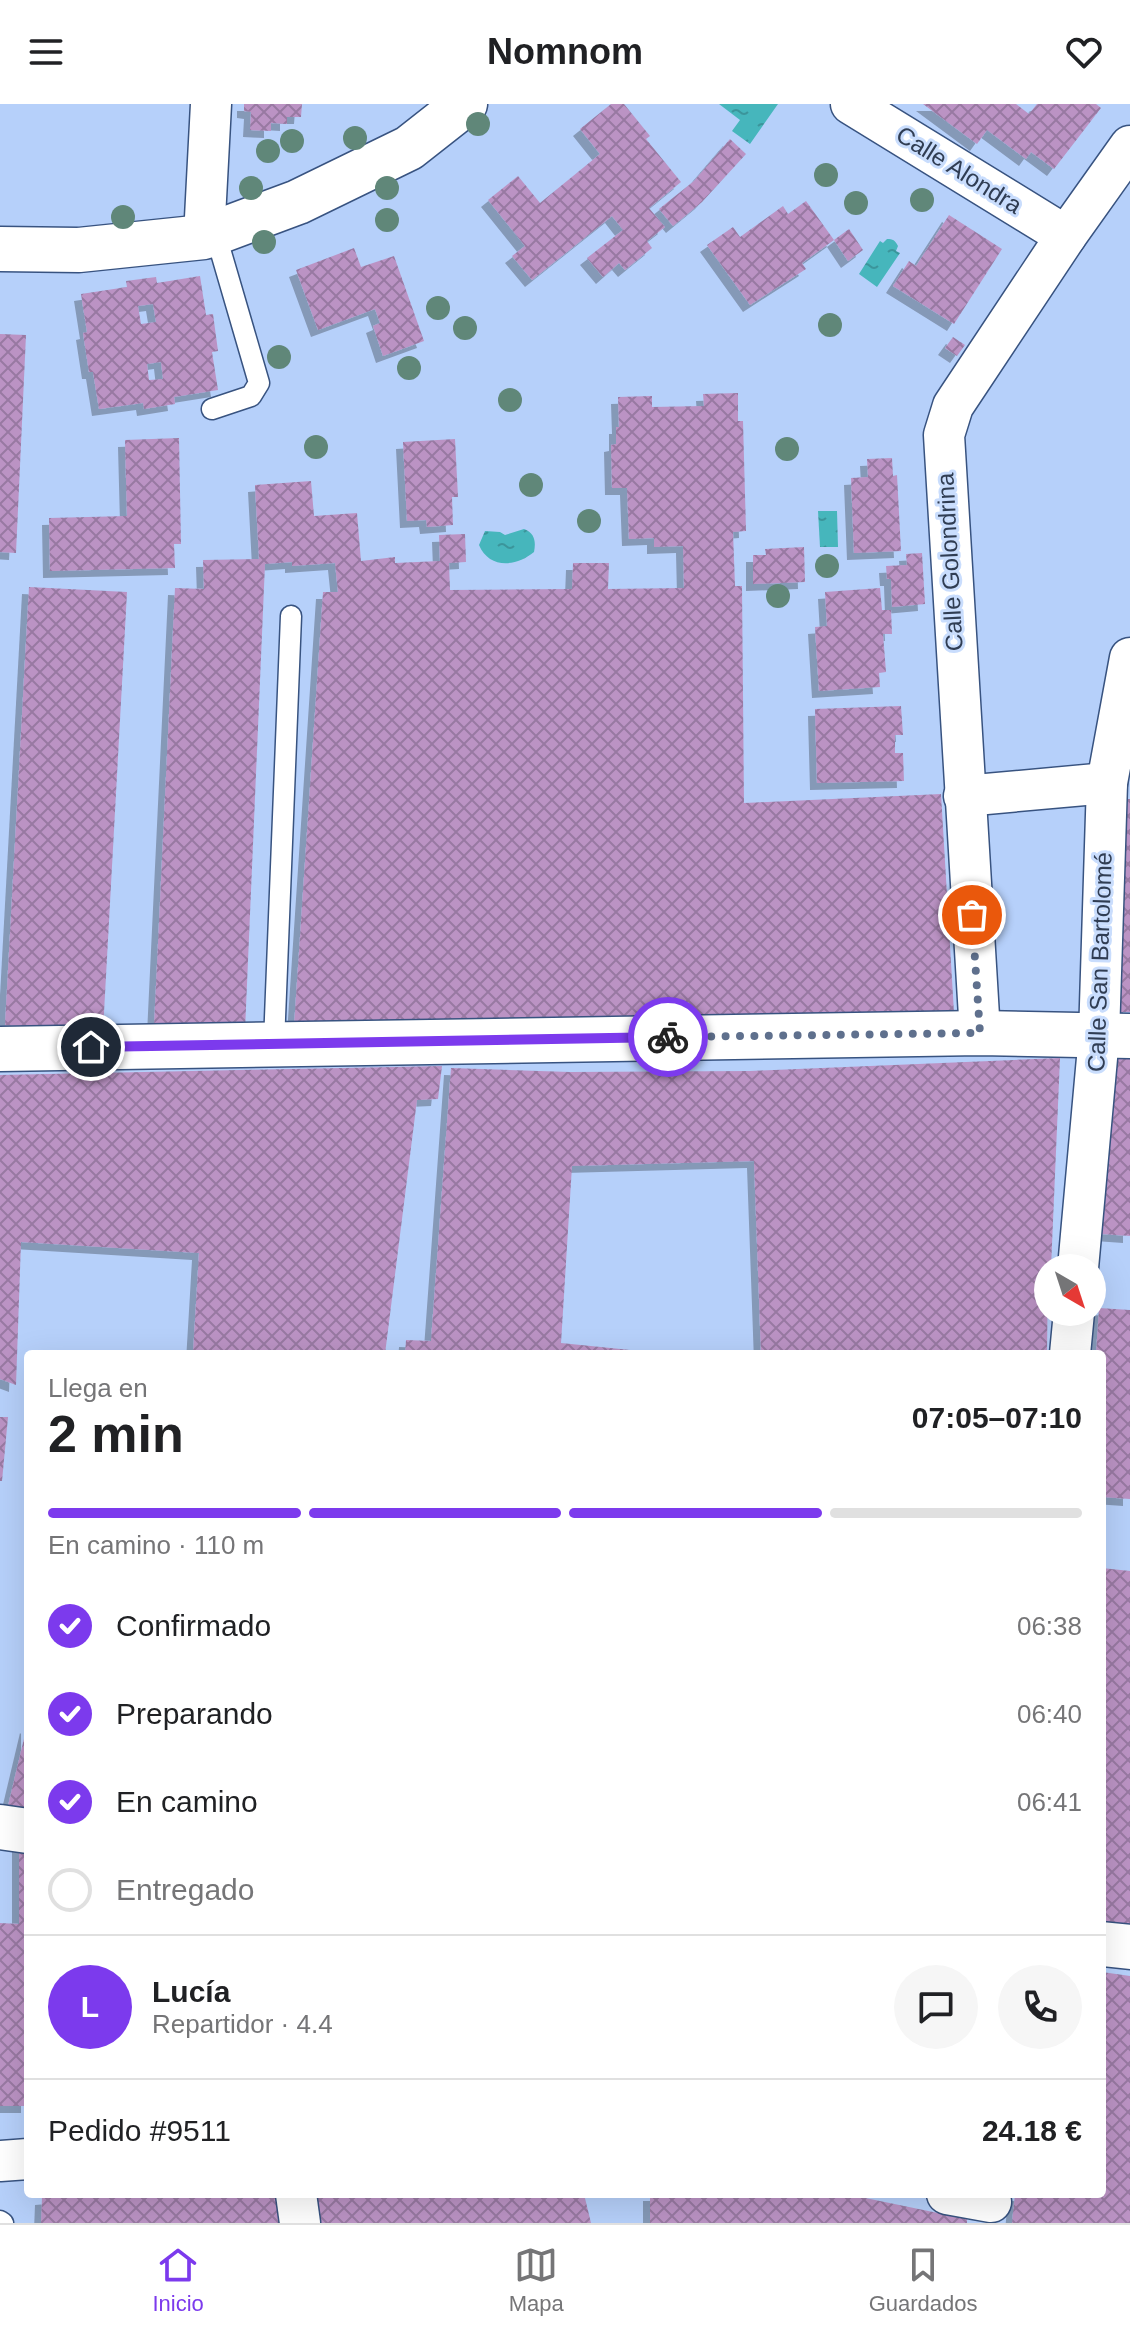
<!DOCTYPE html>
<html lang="es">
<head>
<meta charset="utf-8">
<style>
	:root { --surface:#fff; --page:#f6f6f6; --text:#202124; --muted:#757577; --line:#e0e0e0; --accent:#7c3aed }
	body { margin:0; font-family:Arial,sans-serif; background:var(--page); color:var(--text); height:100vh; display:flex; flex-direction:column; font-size:30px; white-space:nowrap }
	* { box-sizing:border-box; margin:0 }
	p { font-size:26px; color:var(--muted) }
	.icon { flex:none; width:44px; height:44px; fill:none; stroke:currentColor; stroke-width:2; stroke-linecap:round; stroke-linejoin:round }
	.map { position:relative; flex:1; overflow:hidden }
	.details { position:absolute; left:24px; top:1246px; width:1082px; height:848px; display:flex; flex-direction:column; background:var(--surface); border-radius:8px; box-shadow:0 8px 32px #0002 }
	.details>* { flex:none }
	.needle { width:52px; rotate:141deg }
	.fabs { position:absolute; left:1034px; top:1150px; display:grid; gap:16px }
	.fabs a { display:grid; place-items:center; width:72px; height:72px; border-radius:50%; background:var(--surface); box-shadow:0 8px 32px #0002; font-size:40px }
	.pin { position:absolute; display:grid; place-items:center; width:68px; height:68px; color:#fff; margin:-34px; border:4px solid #fff; border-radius:50%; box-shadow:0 2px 8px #0007 }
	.courier { position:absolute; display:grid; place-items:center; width:80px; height:80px; margin:-40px; border:6px solid #7c3aed; border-radius:50%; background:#fff; color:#222; box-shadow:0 2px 10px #0007 }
	.head em { font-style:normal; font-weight:700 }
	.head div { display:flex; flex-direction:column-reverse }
	.head { display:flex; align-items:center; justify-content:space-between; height:136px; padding:0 24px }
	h1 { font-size:52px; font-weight:700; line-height:60px }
	.bar { display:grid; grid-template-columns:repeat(4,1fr); gap:12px 8px; align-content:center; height:96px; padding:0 24px }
	.bar i { height:10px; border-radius:6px; background:var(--line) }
	.bar .selected { background:var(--accent) }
	.bar p { grid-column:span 4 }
	.line { display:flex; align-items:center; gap:20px; padding:0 24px; border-top:2px solid var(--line) }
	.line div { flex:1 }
	.round { display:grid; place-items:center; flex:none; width:84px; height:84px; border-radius:42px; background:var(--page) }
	ol { padding:0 24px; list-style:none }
	li { display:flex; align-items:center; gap:24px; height:88px }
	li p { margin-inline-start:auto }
	li .icon { padding:8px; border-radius:50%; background:var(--accent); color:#fff; stroke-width:4 }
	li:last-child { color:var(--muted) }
	li i { width:44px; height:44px; border:4px solid var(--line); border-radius:50% }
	header { display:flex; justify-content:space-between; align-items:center; height:104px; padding:0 24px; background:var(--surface); font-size:36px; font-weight:700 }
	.tab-bar { display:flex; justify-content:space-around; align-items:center; height:112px; border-top:2px solid var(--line); background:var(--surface); font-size:22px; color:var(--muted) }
	.tab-bar a { display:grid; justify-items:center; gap:4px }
	.tab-bar .selected { color:var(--accent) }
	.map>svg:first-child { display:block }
	.water { fill:url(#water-ripples) }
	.building { fill:url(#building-cross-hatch); fill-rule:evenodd; filter:url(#shadow) }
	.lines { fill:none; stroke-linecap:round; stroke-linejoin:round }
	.lane-casing { stroke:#385380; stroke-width:23 }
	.street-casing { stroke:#385380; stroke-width:43 }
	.secondary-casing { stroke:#385380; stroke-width:47 }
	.lane { stroke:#fff; stroke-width:20 }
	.street { stroke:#fff; stroke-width:40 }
	.secondary { stroke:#fff; stroke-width:44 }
	.tree { fill:#608779 }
	.done { stroke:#5f708d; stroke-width:8; stroke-dasharray:0 14.4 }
	.route { stroke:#7c3aed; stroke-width:10 }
	.labels { text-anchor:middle; stroke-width:6; stroke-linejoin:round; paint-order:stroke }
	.street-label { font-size:24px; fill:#303d53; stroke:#c9ddfd }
</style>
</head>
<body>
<header><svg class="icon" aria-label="menu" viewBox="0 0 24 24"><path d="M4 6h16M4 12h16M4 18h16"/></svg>Nomnom<svg class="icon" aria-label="heart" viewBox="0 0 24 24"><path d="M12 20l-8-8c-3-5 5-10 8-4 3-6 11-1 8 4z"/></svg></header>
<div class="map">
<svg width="1130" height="2119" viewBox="0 0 1130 2119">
	<defs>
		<pattern id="water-ripples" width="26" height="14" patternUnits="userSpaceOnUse" patternTransform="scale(2)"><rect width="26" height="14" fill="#46b6bc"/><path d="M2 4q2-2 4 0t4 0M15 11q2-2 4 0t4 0" fill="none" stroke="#3b959b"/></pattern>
		<pattern id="building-cross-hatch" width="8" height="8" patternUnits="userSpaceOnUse" patternTransform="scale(2)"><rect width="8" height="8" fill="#bb93c4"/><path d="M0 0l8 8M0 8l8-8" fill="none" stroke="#9879a2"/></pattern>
		<filter id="shadow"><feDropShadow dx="-7" dy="7" stdDeviation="0" flood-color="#0004"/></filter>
	</defs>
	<rect width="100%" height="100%" fill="#b6d0fa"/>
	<g class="water">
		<polygon points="719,0 778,0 750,40 732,27 740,16"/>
		<path d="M887,135C893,135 895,136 898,142L896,147L900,149L877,183L859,170L880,137L883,139Z"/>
		<polygon points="818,407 837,407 838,443 820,443"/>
		<path d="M524,425C535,429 536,438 534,448C516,463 489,465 479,441L485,427L500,428L505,431Z"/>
	</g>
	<g class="building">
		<polygon points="244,0 302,0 301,13 287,13 287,20 271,19 271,27 250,26 251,8 244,7"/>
		<polygon points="611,0 624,0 650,32 646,35 681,78 649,104 665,123 647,137 652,144 625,166 619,159 603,173 587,154 623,126 612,112 532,176 512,152 525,142 488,96 518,72 540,99 600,50 580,25"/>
		<polygon points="923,0 1016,0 1029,10 1037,0 1096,0 1101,4 1054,65 1031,48 1026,55 987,26 977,40"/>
		<polygon points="730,35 746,50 702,98 673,122 659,105 694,77"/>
		<polygon points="806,97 834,136 802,159 806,165 750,201 707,141 733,123 740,133 783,102 788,110"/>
		<polygon points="949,111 1002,145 954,220 893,182 909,157 916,162"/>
		<polygon points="849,125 863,146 848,157 834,136"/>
		<polygon points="354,144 361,163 394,152 424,237 383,252 373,222 380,219 375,205 318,226 296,166"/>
		<path d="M200,172L206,211L213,210L218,247L212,248L218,286L174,293L175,300L144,305L143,299L99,305L93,268H89L83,229L87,228L81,190L127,183L126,177L156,173L157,179ZM153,200L156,218L141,220L138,202ZM161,258L163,275L149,276L147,260Z"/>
		<polygon points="0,230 26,231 16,449 0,448"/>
		<polygon points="953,233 965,241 957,252 945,244"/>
		<polygon points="738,289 738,317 743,317 746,427 733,428 735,482 742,482 744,699 941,690 954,909 294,923 323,488 338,488 335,459 292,462 292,458 265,460 245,927 154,923 175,484 204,485 203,456 259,455 255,381 311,377 314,412 357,409 361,457 395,453 395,459 440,457 439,431 465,430 466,458 449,459 450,486 572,485 573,459 609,459 608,485 684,484 683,442 654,443 654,434 629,435 627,384 612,384 611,341 616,340 616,323 619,323 618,293 652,292 652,303 704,302 703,290"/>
		<polygon points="179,334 181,440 174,440 175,464 50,467 49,414 127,412 125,336"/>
		<polygon points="455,335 458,393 452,393 453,421 427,423 426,416 407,417 403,338"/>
		<polygon points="892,354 893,372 897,371 901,447 854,449 851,374 868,373 867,355"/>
		<polygon points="804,443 805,478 753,480 753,451 766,451 765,445"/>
		<polygon points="922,449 925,500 892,503 891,475 887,475 886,462 907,461 906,450"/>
		<polygon points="29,483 127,488 103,927 5,921"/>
		<polygon points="880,484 882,506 891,506 892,530 883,530 886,568 879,569 880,583 819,587 815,523 827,522 825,488"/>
		<polygon points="901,602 903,631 895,631 895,649 903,649 904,677 817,679 815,605"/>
		<polygon points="1126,695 1130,695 1130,908 1115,908"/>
		<polygon points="1060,954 1051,1164 1048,1164 1047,1250 761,1250 754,1057 572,1062 561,1239 650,1248 650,1250 405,1250 406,1236 431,1237 451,964 570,968 750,967"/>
		<polygon points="1130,954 1130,1132 1102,1130 1113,955"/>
		<polygon points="442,962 438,995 417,996 385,1250 193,1250 199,1149 21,1138 16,1281 0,1275 0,971"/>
		<polygon points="1099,1204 1130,1206 1130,1395 1102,1393 1102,1250 1096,1250"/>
		<polygon points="0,1313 8,1313 2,1377 0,1377"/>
		<polygon points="1102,1464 1130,1467 1130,1825 1102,1823"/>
		<polygon points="27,1622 28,1623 28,1705 8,1702"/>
		<polygon points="19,1741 28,1742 28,2002 0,2002 0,1819 19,1820"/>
		<polygon points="1102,1868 1130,1872 1130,2119 1012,2119 1015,2090 1102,2090"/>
		<polygon points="90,2090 281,2090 286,2119 41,2119 42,2094"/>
		<polygon points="309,2090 584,2090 591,2119 314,2119"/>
		<polygon points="650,2090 846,2090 967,2115 967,2119 650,2119"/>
	</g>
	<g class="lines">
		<g class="lane-casing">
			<g id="lane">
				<polyline points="212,305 251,292 259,279 215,128"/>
				<polyline points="274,939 291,512"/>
				<polyline points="0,2117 3,2119"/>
			</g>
		</g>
		<g class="street-casing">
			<g id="street">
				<polyline points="851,0 1066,132"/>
				<polyline points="204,133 211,0"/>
				<polyline points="964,692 1107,679"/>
				<polyline points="980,929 944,331 953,302 1066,132 1130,42"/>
				<polyline points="1078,1164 1099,932 1107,679 1130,554"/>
				<polyline points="1070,1250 1074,1208"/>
				<polyline points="0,2057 28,2055"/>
				<polyline points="296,2090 300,2119"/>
				<polyline points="947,2090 991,2098"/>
			</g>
		</g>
		<g class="secondary-casing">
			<g id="secondary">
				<polyline points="0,145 79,146 204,133 298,98 409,44 465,0"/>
				<polyline points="0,945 980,929 1130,932"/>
				<polyline points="0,1723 28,1727"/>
				<polyline points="1102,1840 1130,1843"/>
			</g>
		</g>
		<use href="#lane" class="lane"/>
		<use href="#street" class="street"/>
		<use href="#secondary" class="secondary"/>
	</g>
	<g class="tree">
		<circle cx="478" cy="20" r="12"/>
		<circle cx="355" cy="34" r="12"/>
		<circle cx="292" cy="37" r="12"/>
		<circle cx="268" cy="47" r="12"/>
		<circle cx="826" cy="71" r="12"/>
		<circle cx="251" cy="84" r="12"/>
		<circle cx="387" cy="84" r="12"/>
		<circle cx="922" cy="96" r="12"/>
		<circle cx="856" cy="99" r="12"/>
		<circle cx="123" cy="113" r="12"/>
		<circle cx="387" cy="116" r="12"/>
		<circle cx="264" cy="138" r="12"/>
		<circle cx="438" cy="204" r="12"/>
		<circle cx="830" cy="221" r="12"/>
		<circle cx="465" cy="224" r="12"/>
		<circle cx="279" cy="253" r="12"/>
		<circle cx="409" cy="264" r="12"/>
		<circle cx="510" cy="296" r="12"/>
		<circle cx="316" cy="343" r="12"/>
		<circle cx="787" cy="345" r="12"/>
		<circle cx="531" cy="381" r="12"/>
		<circle cx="589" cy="417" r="12"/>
		<circle cx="827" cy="462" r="12"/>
		<circle cx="778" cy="492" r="12"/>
	</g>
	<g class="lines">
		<polyline class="done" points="668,933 980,929 972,811"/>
		<polyline class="route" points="91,943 668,933"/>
	</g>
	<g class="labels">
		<g class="street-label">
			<text transform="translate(959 66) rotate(32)" y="8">Calle Alondra</text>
			<text transform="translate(950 458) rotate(-93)" y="8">Calle Golondrina</text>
			<text transform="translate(1100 858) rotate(-88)" y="8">Calle San Bartolomé</text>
		</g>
	</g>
</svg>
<div class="fabs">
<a><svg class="needle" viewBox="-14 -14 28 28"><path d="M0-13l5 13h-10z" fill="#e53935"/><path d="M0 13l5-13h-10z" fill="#757577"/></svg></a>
</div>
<div class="pin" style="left:972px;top:811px;background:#ea580c"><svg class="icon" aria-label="bag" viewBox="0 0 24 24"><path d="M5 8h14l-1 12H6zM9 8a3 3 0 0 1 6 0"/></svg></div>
<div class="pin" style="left:91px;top:943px;background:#1f2937"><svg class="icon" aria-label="home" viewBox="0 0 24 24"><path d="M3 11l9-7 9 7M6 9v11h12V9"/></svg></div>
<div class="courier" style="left:668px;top:933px"><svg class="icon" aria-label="bike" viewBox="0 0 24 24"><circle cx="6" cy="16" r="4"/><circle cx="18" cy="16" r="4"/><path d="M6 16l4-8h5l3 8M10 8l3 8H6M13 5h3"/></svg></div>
<section class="details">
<div class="head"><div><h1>2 min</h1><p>Llega en</p></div><em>07:05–07:10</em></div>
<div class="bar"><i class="selected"></i><i class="selected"></i><i class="selected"></i><i></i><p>En camino · 110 m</p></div>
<ol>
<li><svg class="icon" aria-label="check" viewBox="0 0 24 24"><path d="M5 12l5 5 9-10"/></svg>Confirmado<p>06:38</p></li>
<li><svg class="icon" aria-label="check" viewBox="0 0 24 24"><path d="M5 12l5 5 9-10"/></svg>Preparando<p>06:40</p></li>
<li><svg class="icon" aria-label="check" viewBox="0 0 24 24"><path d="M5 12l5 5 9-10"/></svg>En camino<p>06:41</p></li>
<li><i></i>Entregado</li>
</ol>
<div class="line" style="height:144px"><b class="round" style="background:var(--accent);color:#fff">L</b><div><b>Lucía</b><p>Repartidor · 4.4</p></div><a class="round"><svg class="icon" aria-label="chat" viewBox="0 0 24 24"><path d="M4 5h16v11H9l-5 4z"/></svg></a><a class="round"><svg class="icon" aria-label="phone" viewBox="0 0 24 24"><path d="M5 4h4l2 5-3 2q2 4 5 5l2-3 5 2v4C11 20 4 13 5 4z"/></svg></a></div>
<div class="line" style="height:104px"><div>Pedido #9511</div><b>24.18 €</b></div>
</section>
</div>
<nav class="tab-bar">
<a class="selected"><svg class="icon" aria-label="home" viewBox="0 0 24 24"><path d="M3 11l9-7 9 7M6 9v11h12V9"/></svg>Inicio</a>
<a><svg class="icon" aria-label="map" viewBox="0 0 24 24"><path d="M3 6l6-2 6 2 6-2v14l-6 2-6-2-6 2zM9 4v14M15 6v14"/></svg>Mapa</a>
<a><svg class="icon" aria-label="saved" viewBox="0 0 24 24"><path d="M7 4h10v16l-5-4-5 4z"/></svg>Guardados</a>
</nav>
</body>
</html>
